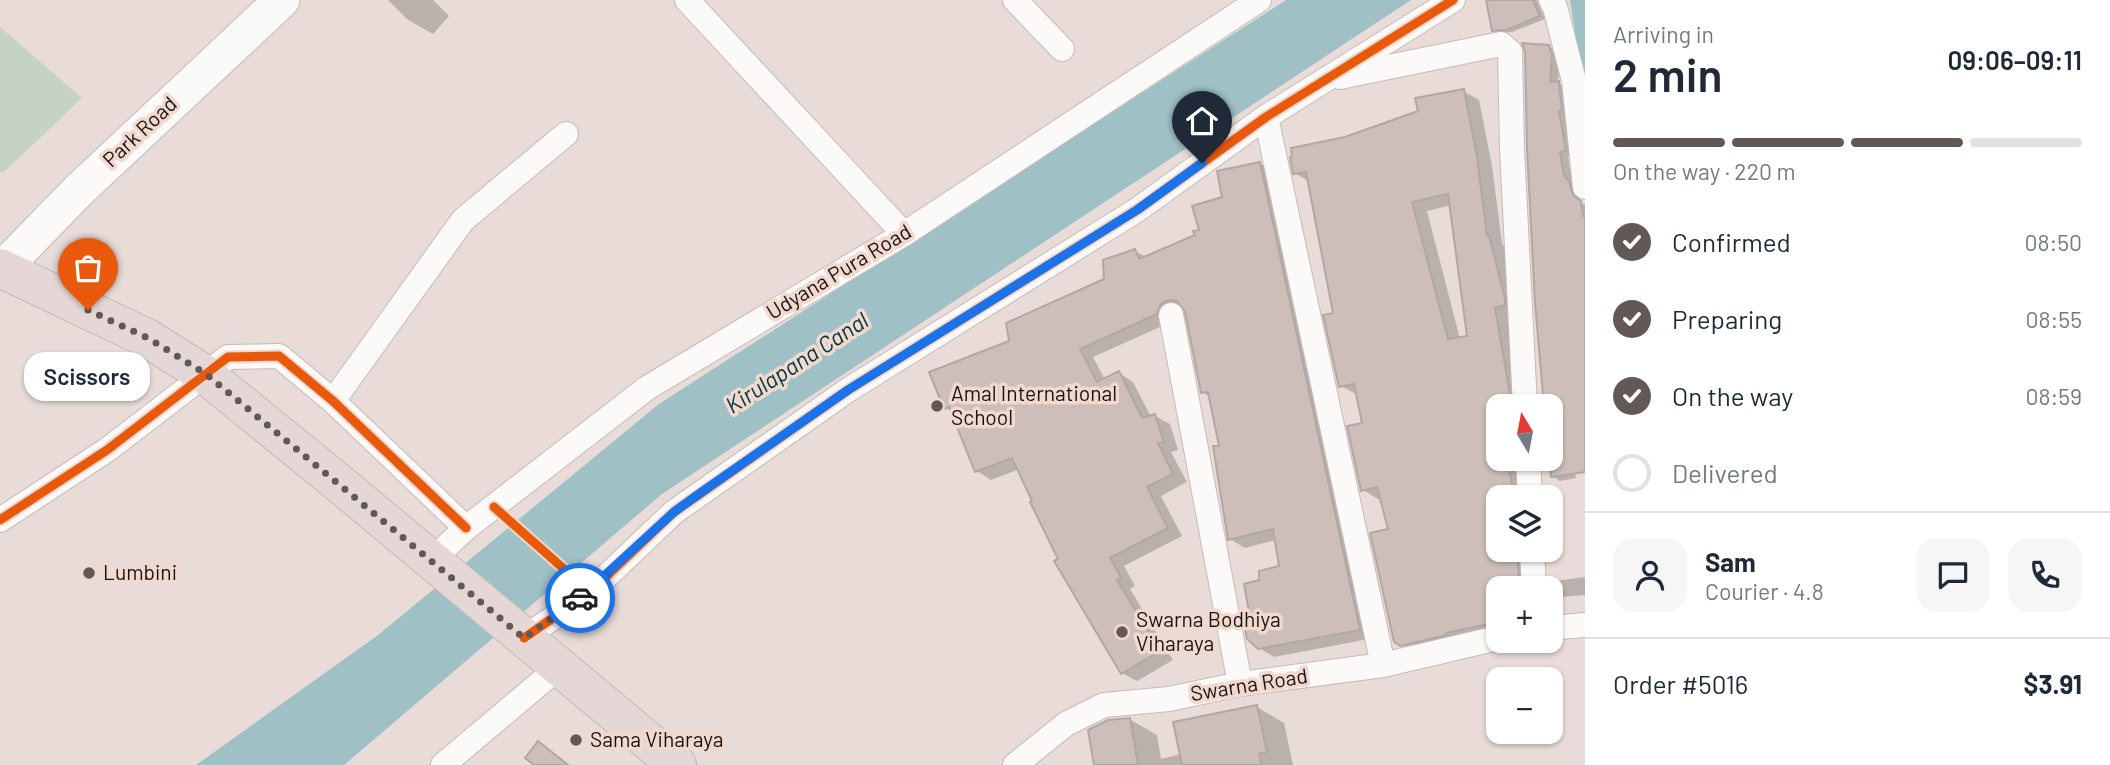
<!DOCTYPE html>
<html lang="en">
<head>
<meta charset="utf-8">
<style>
	:root { --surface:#fff; --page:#f6f6f7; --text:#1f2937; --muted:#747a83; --line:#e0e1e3; --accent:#625955 }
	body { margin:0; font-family:Barlow,sans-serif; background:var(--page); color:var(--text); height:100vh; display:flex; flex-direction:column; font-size:26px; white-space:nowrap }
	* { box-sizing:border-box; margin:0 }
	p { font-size:23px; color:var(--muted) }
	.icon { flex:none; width:38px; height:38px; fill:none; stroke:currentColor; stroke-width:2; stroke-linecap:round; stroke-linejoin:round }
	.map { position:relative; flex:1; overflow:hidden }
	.drawer { display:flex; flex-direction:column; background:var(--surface); width:525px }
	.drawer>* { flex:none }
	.needle { width:46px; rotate:350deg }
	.buttons { position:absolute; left:1486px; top:394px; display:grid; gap:14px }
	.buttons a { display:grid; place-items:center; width:77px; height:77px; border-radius:14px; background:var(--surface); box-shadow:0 2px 5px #0004; font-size:35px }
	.pin { position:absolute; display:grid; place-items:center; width:60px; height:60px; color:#fff; margin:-72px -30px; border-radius:50% 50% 50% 0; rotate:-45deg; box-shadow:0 0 7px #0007 }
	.pin .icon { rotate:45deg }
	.courier { position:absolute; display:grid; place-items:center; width:70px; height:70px; margin:-35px; border:5px solid #1a73e8; border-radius:50%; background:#fff; color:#222; box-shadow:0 2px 9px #0007 }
	.bubble { position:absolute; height:49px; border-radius:21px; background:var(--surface); box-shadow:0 2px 5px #0004; font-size:23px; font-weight:600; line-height:49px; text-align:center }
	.headline em { font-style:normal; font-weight:600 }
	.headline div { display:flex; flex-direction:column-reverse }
	.headline { display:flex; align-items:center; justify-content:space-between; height:119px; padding:0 28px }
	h1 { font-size:46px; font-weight:600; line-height:52px }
	.bar { display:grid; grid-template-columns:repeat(4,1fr); gap:10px 7px; align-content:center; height:84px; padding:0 28px }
	.bar i { height:9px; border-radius:5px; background:var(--line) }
	.bar .on { background:var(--accent) }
	.bar p { grid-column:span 4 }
	.line { display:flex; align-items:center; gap:18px; padding:0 28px; border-top:2px solid var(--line) }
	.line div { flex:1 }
	.round { display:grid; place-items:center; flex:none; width:74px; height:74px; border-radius:21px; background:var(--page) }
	ol { padding:0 28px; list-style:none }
	li { display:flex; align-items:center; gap:21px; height:77px }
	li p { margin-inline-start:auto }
	li .icon { padding:7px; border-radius:50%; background:var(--accent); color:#fff; stroke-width:4 }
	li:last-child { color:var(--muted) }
	li i { width:38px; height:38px; border:4px solid var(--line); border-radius:50% }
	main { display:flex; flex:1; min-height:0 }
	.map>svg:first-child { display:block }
	.green { fill:#c5d3c2 }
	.water { fill:#9fc1c6 }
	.shadow { fill:#0003; fill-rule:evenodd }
	.building { fill:#cdbeb9; stroke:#b1a7a4; stroke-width:2; fill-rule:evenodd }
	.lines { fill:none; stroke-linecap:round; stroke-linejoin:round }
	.street-casing { stroke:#c5bbb7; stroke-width:26 }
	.secondary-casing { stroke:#c5bbb7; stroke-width:37 }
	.highway-casing { stroke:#c0bab8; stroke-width:40 }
	.street { stroke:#fcfaf9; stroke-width:24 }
	.secondary { stroke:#fcfaf9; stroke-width:35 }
	.highway { stroke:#e5d7d5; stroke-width:38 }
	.cycleway-casing { stroke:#f1d9d0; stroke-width:13 }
	.cycleway { stroke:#e8590c; stroke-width:9 }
	.done { stroke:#625955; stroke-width:7; stroke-dasharray:0 12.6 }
	.route { stroke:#1a73e8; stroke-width:9 }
	.poi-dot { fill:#625955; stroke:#f1d9d0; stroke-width:2.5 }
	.labels { text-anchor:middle; stroke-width:7; stroke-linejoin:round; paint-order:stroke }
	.street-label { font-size:21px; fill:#1a120f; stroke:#f1d9d0 }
	.poi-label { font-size:21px; fill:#1a120f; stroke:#f1d9d0; text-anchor:start }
	.water-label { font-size:23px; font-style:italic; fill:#00363d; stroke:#f1d9d0 }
</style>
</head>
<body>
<main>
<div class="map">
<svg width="1585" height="765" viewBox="0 0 1585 765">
	<rect width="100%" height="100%" fill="#e9dcd8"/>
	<polygon class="green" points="0,27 82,98 4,172 0,172"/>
	<g class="water">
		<polygon points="1286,0 1411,0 662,494 344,765 196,765 378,635 659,404"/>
		<polygon points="1570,0 1585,0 1585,98"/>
	</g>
	<g class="shadow">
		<polygon points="388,0 433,0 449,16 433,34 407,19"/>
		<polygon points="1504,0 1537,0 1545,19 1512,32 1499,33 1493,30"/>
		<polygon points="1549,47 1557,52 1560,61 1558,82 1566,88 1573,155 1568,156 1572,182 1577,187 1580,202 1585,205 1585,466 1574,468 1576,478 1560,481 1552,476 1550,406 1546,406"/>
		<path d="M1463,91L1479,100L1492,166L1502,244L1504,246L1520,309L1524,406H1498V458H1532L1527,497H1498V550H1528L1533,588H1498V634L1417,654L1395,641L1390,530L1382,498L1378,499L1363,490L1364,424L1358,395L1341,386L1335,314L1310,182L1295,173L1345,138L1420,112ZM1452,205L1469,337L1460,339L1427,211Z"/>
		<polygon points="1260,164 1275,173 1374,638 1274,657 1259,648 1252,619 1261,581 1281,567 1276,540 1245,548 1230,539 1221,447 1210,397 1202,392 1185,308 1177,311 1171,322 1093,357 1105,380 1119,373 1133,382 1151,417 1155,416 1170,424 1178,450 1171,452 1187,482 1161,496 1182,536 1124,566 1135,586 1130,589 1173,660 1137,681 1122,673 1061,560 1019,469 991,480 977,471 953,411 946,408 1011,342 1106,280 1135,251 1146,257 1197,236 1224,198"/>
		<polygon points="1585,577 1585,595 1561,597 1555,594 1554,581"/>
		<polygon points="1257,707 1284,723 1293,765 1096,765 1129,719 1157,735 1161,759 1181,754"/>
	</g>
	<g class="building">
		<polygon points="1486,0 1533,0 1540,16 1506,30 1492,31"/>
		<polygon points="1522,43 1549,45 1552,55 1550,82 1559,81 1559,84 1562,110 1559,111 1566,151 1560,152 1564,176 1569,181 1573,195 1581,201 1583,216 1585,216 1585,472 1551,477 1548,458 1550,458 1550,406 1544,406 1535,303 1527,148 1525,52"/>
		<path d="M1464,89L1477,157L1487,236L1489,235L1505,299V305L1495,308L1510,394L1503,396L1505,406H1498V458H1507L1514,497H1498V550H1514L1518,563L1519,588H1498V622L1446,633L1447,635L1400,646L1394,642L1370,533L1388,529L1377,487L1361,491L1347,426L1362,423L1354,384L1339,387L1323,315L1333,313L1306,172L1293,174L1290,157L1292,156L1291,148L1345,137L1418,111L1415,98ZM1448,194L1467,336L1448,339L1412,202Z"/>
		<polygon points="1260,162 1360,630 1258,649 1247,639 1243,619 1250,618 1244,584 1259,580 1259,571 1279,566 1273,529 1228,540 1213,446 1219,446 1208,392 1201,393 1185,312 1177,301 1169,300 1161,304 1157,314 1080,349 1097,382 1119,371 1142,418 1155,414 1164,442 1158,443 1173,474 1147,487 1168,528 1110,558 1121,577 1117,580 1160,651 1121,674 1054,561 1058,559 1030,502 1032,501 1012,458 975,472 949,407 944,409 929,372 1009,341 1006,323 1104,279 1103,260 1135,249 1139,259 1195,235 1193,231 1199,230 1192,206 1222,197 1217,171"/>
		<polygon points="1257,705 1267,752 1259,754 1261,765 1182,765 1173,722"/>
		<polygon points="1130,718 1138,765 1094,765 1088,730 1108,720"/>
		<polygon points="538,741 568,765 534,765 525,758"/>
	</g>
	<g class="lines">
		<g class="street-casing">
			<g id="street">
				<polyline points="687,0 904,234"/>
				<polyline points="1015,0 1062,49"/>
				<polyline points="1551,0 1555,7 1574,81 1585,187"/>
				<polyline points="1340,77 1501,44 1510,52 1512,149 1525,406"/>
				<polyline points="1266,117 1383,665"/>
				<polyline points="1171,315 1240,684"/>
				<polyline points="333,401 463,220 566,134"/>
				<polyline points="1528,458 1530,497"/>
				<polyline points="0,520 107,450 228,357 279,356 333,401 466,528"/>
				<polyline points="1532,550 1534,588"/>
				<polyline points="432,560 466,528 647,388 904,234 1259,0"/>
				<polyline points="1550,628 1585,625"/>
				<polyline points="524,638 590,592 674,512 848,390 1137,210 1266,117 1453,0"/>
				<polyline points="443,765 559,667"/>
				<polyline points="1015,765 1066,724 1104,705 1169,699 1240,684 1383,665 1498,638"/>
			</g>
		</g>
		<g class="secondary-casing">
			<polyline id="secondary" points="2,269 79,190 282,0"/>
		</g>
		<g class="highway-casing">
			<polyline id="highway" points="0,268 147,338 206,375 346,489 677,765"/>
		</g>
		<use href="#street" class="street"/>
		<use href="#secondary" class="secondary"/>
		<use href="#highway" class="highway"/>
		<g class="cycleway-casing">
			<g id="cycleway">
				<polyline points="494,507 590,592"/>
				<polyline points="0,520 107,450 228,357 279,356 333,401 466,528"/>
				<polyline points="524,638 590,592 674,512 848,390 1137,210 1266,117 1453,0"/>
			</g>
		</g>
		<use href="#cycleway" class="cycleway"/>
	</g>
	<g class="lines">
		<polyline class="done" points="88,310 148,338 206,374 524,638 580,598"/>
		<polyline class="route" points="580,598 674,512 696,496 848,390 1137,210 1202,163"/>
	</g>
	<g class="poi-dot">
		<circle cx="937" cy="406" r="7"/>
		<circle cx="89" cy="573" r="7"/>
		<circle cx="1122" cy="632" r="7"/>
		<circle cx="576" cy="740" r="7"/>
	</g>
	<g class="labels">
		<g class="street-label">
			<text transform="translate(140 132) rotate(-43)" y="7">Park Road</text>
			<text transform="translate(839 272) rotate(-31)" y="7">Udyana Pura Road</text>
			<text transform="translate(1249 685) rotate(-9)" y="7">Swarna Road</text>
		</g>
		<g class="poi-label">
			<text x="951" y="401">Amal International<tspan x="951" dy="24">School</tspan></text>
			<text x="103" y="580">Lumbini</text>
			<text x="1136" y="627">Swarna Bodhiya<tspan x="1136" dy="24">Viharaya</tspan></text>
			<text x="590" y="747">Sama Viharaya</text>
		</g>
		<g class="water-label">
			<text transform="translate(797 363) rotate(-33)" y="8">Kirulapana Canal</text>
		</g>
	</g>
</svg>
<div class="buttons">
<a><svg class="needle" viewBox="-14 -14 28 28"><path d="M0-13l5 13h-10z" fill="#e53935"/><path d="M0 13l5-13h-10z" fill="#747a83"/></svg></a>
<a><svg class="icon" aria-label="layers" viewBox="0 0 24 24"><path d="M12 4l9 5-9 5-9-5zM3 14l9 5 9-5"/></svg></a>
<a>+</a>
<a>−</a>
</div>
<div class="pin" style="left:88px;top:310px;background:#ea580c"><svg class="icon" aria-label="bag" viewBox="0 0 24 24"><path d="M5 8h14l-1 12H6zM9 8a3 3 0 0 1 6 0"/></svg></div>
<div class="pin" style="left:1202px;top:163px;background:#1f2937"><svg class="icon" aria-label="home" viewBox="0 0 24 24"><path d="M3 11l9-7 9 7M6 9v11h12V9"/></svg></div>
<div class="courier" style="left:580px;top:598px"><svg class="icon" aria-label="car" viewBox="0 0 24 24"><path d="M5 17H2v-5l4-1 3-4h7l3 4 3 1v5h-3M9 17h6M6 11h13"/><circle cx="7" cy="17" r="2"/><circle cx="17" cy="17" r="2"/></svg></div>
<div class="bubble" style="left:24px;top:352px;width:126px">Scissors</div>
</div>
<section class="drawer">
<div class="headline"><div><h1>2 min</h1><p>Arriving in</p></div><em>09:06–09:11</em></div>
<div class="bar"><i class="on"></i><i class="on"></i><i class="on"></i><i></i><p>On the way · 220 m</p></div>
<ol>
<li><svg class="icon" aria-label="check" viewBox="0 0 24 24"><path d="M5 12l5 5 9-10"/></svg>Confirmed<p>08:50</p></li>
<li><svg class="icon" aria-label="check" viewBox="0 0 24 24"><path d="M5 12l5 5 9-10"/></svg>Preparing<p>08:55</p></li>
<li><svg class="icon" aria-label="check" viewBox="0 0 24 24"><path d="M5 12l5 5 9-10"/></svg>On the way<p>08:59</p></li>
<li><i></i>Delivered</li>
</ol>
<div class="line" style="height:126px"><a class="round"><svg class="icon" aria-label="person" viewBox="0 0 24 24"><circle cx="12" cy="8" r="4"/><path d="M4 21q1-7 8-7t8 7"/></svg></a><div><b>Sam</b><p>Courier · 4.8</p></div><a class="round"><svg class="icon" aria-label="chat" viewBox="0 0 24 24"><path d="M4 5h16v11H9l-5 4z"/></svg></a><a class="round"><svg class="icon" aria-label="phone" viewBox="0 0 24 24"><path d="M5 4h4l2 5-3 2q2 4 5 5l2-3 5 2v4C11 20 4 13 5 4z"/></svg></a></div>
<div class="line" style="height:91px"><div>Order #5016</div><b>$3.91</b></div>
</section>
</main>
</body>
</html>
